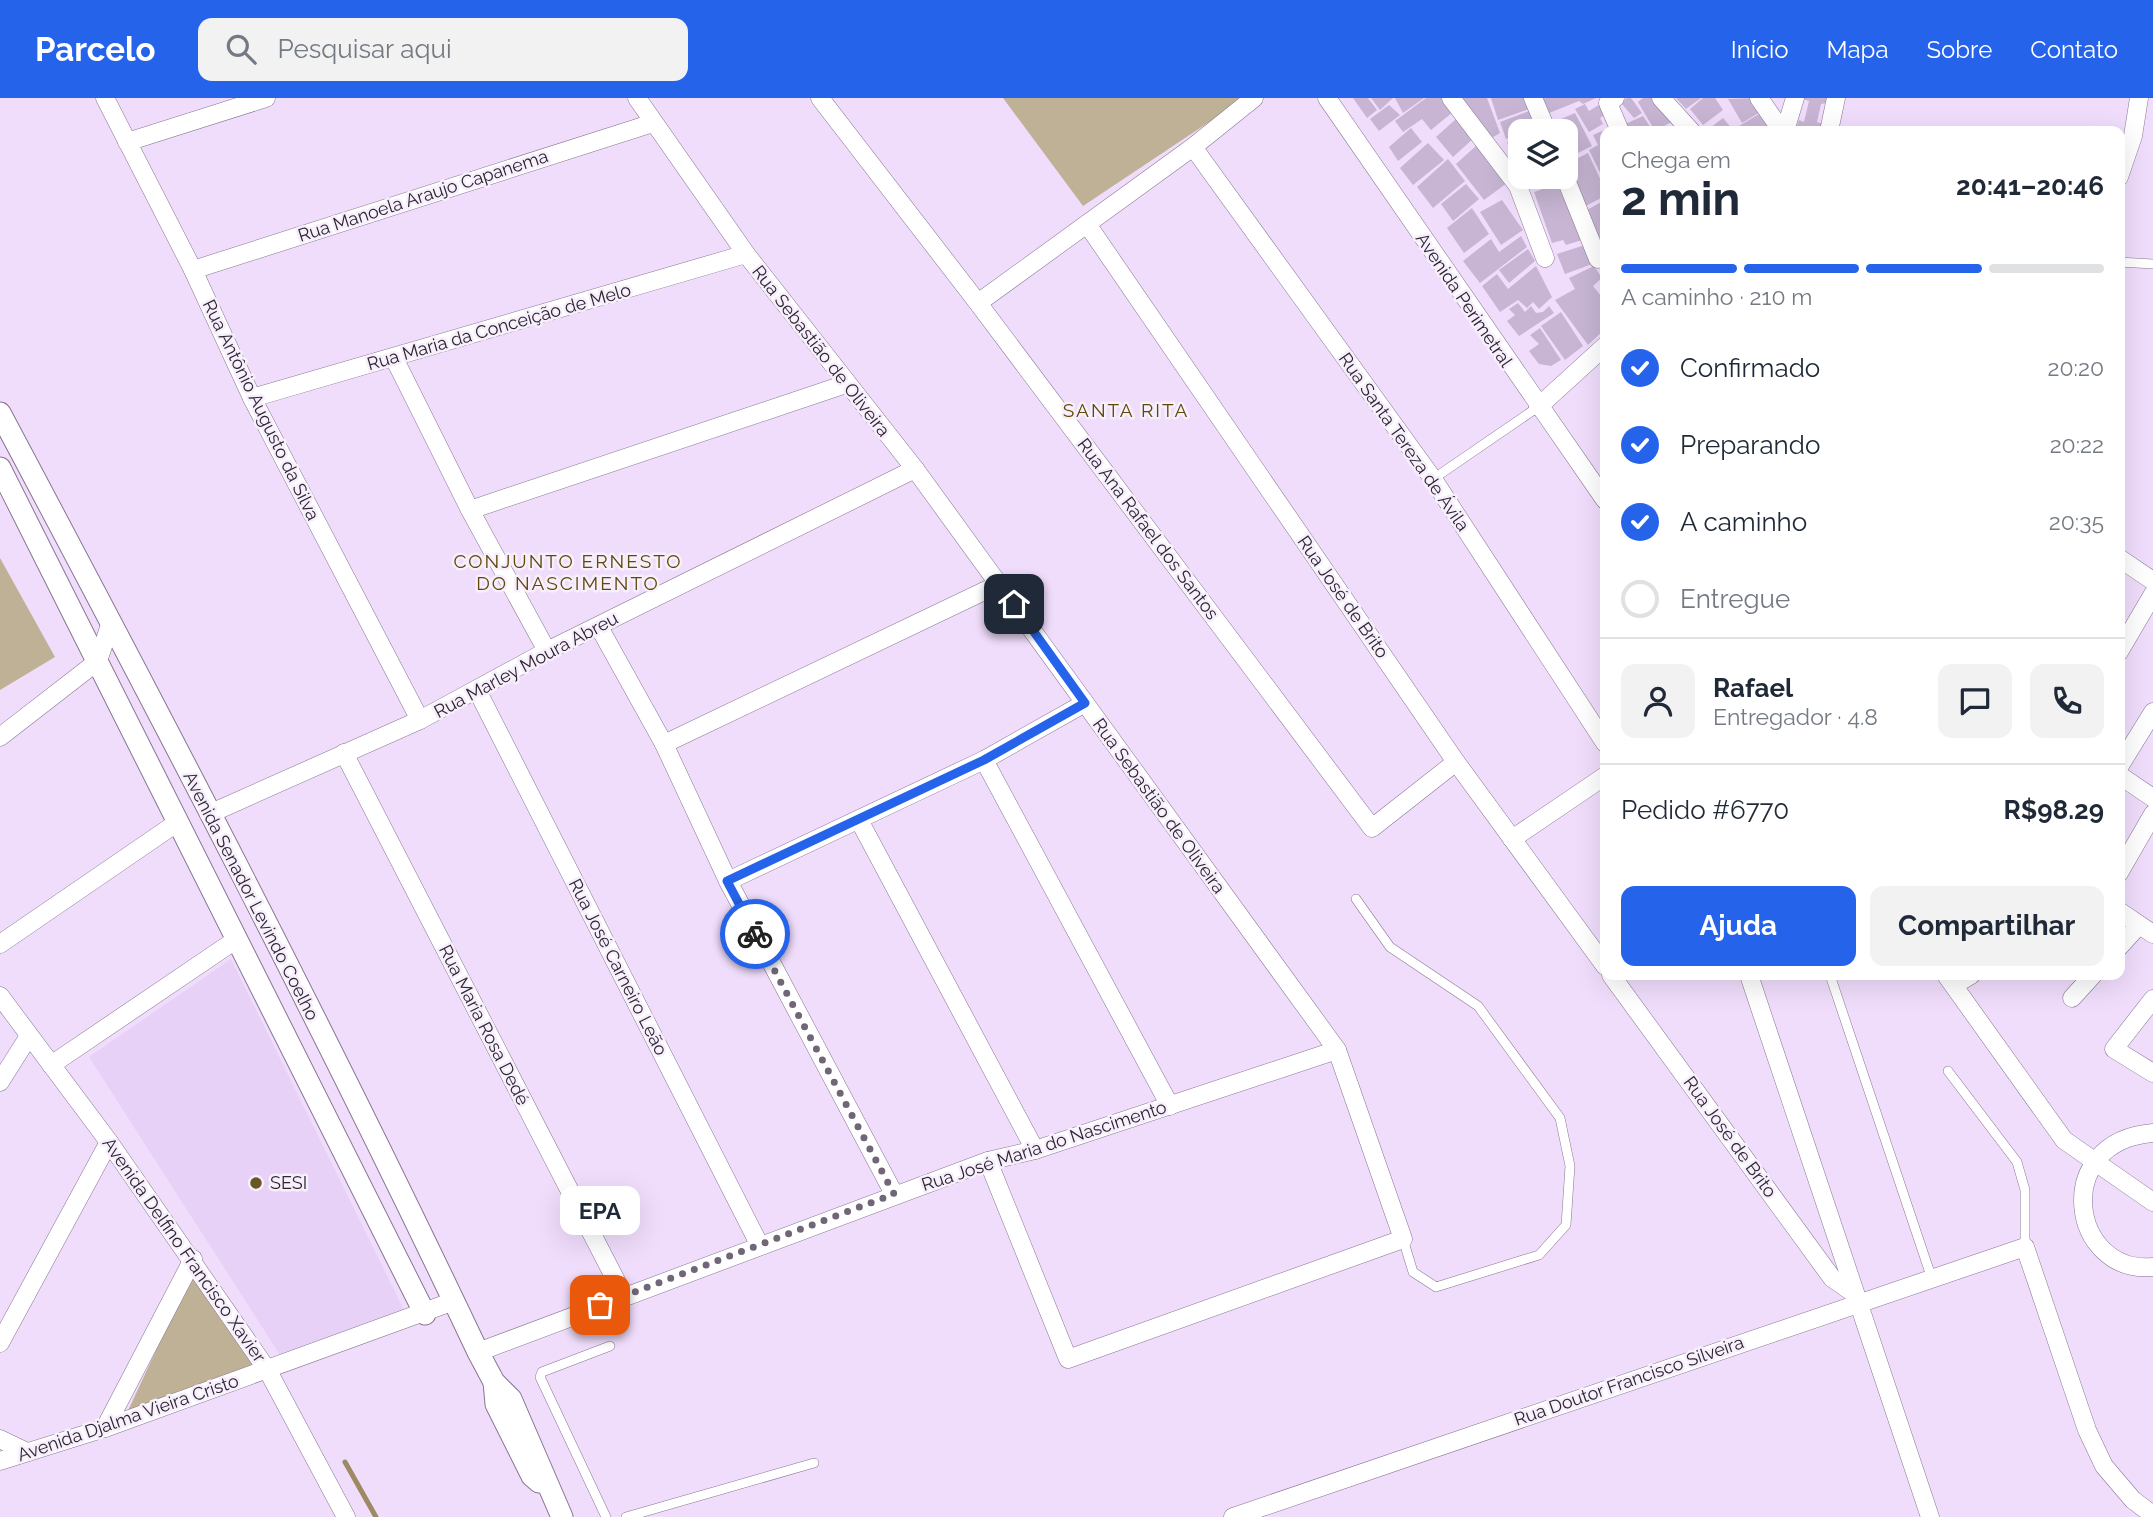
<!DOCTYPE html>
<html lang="pt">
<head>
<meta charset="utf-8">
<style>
	:root { --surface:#fff; --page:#f2f2f3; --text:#1f2937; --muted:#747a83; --line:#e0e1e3; --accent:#2563eb }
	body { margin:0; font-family:Raleway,sans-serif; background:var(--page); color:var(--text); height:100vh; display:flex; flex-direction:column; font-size:26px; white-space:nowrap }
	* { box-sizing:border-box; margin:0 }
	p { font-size:23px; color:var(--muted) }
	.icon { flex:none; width:38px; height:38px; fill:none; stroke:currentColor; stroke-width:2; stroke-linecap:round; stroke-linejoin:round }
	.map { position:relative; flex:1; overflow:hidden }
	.side { position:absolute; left:1600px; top:28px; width:525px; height:854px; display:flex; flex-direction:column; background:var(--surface); border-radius:14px; box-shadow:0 7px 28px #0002 }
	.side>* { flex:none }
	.buttons { position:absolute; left:1508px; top:21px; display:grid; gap:14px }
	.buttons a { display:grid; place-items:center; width:70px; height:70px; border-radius:14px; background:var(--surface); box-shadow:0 7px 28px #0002; font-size:35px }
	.pin { position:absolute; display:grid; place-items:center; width:60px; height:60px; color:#fff; margin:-30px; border-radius:14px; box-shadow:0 4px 10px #0006 }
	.courier { position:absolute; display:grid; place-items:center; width:70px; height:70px; margin:-35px; border:5px solid #2563eb; border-radius:50%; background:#fff; color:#222; box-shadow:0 2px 9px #0007 }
	.bubble { position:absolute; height:49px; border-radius:14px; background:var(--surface); box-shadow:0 7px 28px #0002; font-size:23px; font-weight:700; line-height:49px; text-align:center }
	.headline em { font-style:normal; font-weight:700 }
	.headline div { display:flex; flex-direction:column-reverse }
	.headline { display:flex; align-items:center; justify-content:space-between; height:119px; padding:0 21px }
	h1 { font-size:46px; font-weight:700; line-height:52px }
	.bar { display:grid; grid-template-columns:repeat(4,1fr); gap:10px 7px; align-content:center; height:84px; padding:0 21px }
	.bar i { height:9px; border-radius:5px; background:var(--line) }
	.bar .current { background:var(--accent) }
	.bar p { grid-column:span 4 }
	.line { display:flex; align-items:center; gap:18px; padding:0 21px; border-top:2px solid var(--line) }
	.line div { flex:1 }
	.round { display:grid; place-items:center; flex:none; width:74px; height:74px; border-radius:14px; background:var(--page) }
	ol { padding:0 21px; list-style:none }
	li { display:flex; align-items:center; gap:21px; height:77px }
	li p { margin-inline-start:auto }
	li .icon { padding:7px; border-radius:50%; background:var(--accent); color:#fff; stroke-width:4 }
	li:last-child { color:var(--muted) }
	li i { width:38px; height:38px; border:4px solid var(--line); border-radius:50% }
	.cta { display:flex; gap:14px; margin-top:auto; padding:14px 21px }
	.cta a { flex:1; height:80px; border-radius:14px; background:var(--accent); color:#fff; font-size:28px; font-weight:700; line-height:80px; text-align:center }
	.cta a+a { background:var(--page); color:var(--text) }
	header { display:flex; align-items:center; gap:42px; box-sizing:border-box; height:98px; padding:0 35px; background:var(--accent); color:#fff }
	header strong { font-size:33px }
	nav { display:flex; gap:38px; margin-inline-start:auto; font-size:24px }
	.search { width:490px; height:63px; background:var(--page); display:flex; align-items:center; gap:18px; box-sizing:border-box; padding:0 24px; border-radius:14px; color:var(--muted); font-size:26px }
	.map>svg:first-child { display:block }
	.built { fill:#e8d1f7 }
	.green { fill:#beb196 }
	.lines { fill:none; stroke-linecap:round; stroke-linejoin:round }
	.stream { stroke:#9d8a63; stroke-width:5 }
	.building { fill:#c7b5d3 }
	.service-casing { stroke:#877692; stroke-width:10 }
	.minor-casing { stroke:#877692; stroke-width:19 }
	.tertiary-casing { stroke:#877692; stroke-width:23 }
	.service { stroke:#fff; stroke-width:9 }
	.minor { stroke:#fff; stroke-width:18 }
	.tertiary { stroke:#fff; stroke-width:21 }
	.done { stroke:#716678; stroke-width:7; stroke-dasharray:0 12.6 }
	.route { stroke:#2563eb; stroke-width:9 }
	.poi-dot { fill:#6a5524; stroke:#f7effc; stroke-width:2.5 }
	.labels { text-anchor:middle; stroke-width:5; stroke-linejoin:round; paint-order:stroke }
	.street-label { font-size:18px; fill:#2d2631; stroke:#f7effc }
	.poi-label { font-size:18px; fill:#2d2631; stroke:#f7effc; text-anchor:start }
	.neighbourhood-label { font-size:19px; letter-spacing:2px; fill:#60480b; stroke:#f7effc }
</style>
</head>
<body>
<header>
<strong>Parcelo</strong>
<div class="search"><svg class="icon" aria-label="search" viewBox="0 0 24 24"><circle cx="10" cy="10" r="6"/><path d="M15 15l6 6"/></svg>Pesquisar aqui</div>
<nav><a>Início</a><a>Mapa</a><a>Sobre</a><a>Contato</a></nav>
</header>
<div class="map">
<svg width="2153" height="1419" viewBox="0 0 2153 1419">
	<rect width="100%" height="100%" fill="#f0ddfc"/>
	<polygon class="built" points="231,861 404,1212 280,1257 89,959"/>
	<g class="green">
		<polygon points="1003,0 1245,0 1083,108"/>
		<polygon points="0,460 55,559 0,592"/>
		<polygon points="194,1171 258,1265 126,1317"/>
	</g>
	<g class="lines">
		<polyline class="stream" points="345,1364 376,1419"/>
	</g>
	<g class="building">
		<polygon points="1353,0 1368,0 1377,12 1367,20"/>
		<polygon points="1371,0 1393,0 1380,12"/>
		<polygon points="1395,0 1424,0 1403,15"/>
		<polygon points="1426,0 1443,0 1453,14 1431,32 1422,21 1403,34 1395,23"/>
		<polygon points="1459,0 1487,0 1500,35 1490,41"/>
		<polygon points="1491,0 1527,0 1532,10 1498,22"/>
		<polygon points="1542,0 1596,0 1583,6 1579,3 1549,15"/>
		<polygon points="1627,0 1631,0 1642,15 1634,20 1621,5"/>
		<polygon points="1643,0 1657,0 1675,22 1655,33 1638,4"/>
		<polygon points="1676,0 1701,0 1686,11"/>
		<polygon points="1703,0 1715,0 1723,12 1703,27 1690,11"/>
		<polygon points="1754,0 1762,13 1742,25 1728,1"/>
		<polygon points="1800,0 1827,0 1827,5 1821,6 1817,24 1823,26 1821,33 1795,33 1799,22 1804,24 1809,3"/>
		<polygon points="1602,5 1608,15 1600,20 1603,26 1589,34 1575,11 1585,6 1589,13"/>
		<polygon points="1389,7 1400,17 1379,33 1370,21"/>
		<polygon points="1532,12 1537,28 1506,41 1500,24"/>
		<polygon points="1764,13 1776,33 1743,33 1739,28"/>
		<polygon points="1575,15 1592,48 1566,61 1566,33 1555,33 1552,25"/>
		<polygon points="1643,18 1653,33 1626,33 1623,27"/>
		<polygon points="1457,20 1474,40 1453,59 1436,39"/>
		<polygon points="1723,20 1734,33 1706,33"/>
		<polygon points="1611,29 1613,33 1605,33 1605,85 1589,52 1598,47 1593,37"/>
		<polygon points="1411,30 1422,44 1398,63 1389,49"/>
		<polygon points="1521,39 1521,63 1514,65 1507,44"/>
		<polygon points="1428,45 1444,62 1413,87 1400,70"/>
		<polygon points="1477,47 1507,85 1484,102 1456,66"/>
		<polygon points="1588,55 1605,91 1605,98 1584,109 1566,66"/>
		<polygon points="1448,61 1465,83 1433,110 1417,89"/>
		<polygon points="1563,84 1585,141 1566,147 1563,142 1552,145 1534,94"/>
		<polygon points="1466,86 1479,101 1453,123 1441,106"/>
		<polygon points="1502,102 1523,132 1501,147 1480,114"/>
		<polygon points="1605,102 1605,137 1595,141 1583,114"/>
		<polygon points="1472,110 1489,136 1464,155 1447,130"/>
		<polygon points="1521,138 1527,149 1480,185 1463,163 1491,141 1499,154"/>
		<polygon points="1588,146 1595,165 1565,176 1557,156"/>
		<polygon points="1528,151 1535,163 1509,185 1499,172"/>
		<polygon points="1536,168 1552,199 1539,211 1533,204 1527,210 1518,202 1500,214 1482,188 1497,176 1508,191"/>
		<polygon points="1594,168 1602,180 1593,188 1605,203 1605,231 1588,247 1555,202 1575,191 1569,180"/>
		<polygon points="1518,205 1525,214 1531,208 1536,215 1543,214 1549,208 1554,215 1519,238 1507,223 1515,217 1509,211"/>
		<polygon points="1561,214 1583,248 1565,262 1541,228"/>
		<polygon points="1540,230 1561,262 1551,268 1539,266 1529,253 1539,246 1530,237"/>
	</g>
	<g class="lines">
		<g class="service-casing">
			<g id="service">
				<polyline points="2119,164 2153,166"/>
				<polyline points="1433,381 1538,309"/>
				<polyline points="1356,801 1390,849 1478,908 1560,1020 1570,1068 1566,1127 1539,1157 1436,1189 1413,1174 1403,1141"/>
				<polyline points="1830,877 1932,1181"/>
				<polyline points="1948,973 2017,1064 2025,1092 2025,1149"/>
				<polyline points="606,1419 540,1279 542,1274 610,1248"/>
				<polyline points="626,1419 814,1365"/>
			</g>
		</g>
		<g class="minor-casing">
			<g id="minor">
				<polyline points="105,0 193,172 252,300 420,622"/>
				<polyline points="637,0 746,156 915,371 1337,952 1403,1141 1068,1261 988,1063"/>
				<polyline points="820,0 978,205 1372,730 1456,664"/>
				<polyline points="1327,0 1605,402"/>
				<polyline points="1451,0 1518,88 1545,160"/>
				<polyline points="1533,0 1547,33"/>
				<polyline points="1615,0 1608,5 1620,33"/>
				<polyline points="1661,0 1691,33"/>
				<polyline points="1759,0 1782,33"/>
				<polyline points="1785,33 1795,0"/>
				<polyline points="1829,33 1836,0"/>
				<polyline points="127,44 266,0"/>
				<polyline points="1193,49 1433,381 1605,645"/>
				<polyline points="1565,79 1598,161 1605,157"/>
				<polyline points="2119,79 2133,38 2139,0"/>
				<polyline points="1087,126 1456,664 1605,868"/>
				<polyline points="193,172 653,25"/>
				<polyline points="978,205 1193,49 1254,0"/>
				<polyline points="394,260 470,412 547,553"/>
				<polyline points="252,300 746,156"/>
				<polyline points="1538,309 1605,248"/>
				<polyline points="470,412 846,286"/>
				<polyline points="2119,460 2153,483"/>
				<polyline points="599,529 664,646 728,783 894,1096"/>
				<polyline points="2119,554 2153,496"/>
				<polyline points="477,592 759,1146"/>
				<polyline points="0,639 98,563 111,524"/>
				<polyline points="664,646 999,486"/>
				<polyline points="344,655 624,1198"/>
				<polyline points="984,662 1170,1008"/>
				<polyline points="2119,669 2153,614"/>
				<polyline points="2119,677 2153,700"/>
				<polyline points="209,716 420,622 547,553 915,371"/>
				<polyline points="859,722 1035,1052"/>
				<polyline points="1512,741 1605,678"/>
				<polyline points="2119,775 2153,716"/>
				<polyline points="728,783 984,662 1085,605"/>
				<polyline points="2119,813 2153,836"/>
				<polyline points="0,846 178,724"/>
				<polyline points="2119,849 2139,827"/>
				<polyline points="1611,877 1832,1180 1855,1196"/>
				<polyline points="1749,877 1930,1419"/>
				<polyline points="1946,877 2064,1042 2153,1104"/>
				<polyline points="1954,887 1971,877"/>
				<polyline points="0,898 109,1044 268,1273 346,1419"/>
				<polyline points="2072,900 2093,877"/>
				<polyline points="2153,901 2114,951 2153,975"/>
				<polyline points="51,967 237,841"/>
				<polyline points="0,984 29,938"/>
				<path d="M2153,1035C2050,1043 2070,1177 2153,1169"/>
				<polyline points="0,1245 109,1044"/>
				<polyline points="478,1254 988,1063 1035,1052 1337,952"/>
				<polyline points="105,1330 193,1161"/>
				<polyline points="0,1341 27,1354"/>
				<polyline points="0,1363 105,1330 454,1203"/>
				<polyline points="1233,1419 2025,1149 2087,1332 2104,1368 2133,1402 2153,1417"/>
			</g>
		</g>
		<g class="tertiary-casing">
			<g id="tertiary">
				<path d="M0,315C165,625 328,937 478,1254L494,1284L511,1301L562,1419"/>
				<polyline points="0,370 425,1216"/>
				<polyline points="494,1284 496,1306 532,1378 539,1384"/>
			</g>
		</g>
		<use href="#service" class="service"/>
		<use href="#minor" class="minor"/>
		<use href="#tertiary" class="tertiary"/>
	</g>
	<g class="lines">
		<polyline class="done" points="600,1207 894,1096 755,836"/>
		<polyline class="route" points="755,836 727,783 984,662 1085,605 1014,506"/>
	</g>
	<circle class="poi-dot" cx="256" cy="1085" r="7"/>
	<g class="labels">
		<g class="street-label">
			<text transform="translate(423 98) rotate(-18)" y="6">Rua Manoela Araujo Capanema</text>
			<text transform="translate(1464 202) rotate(56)" y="6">Avenida Perimetral</text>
			<text transform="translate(499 229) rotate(-16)" y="6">Rua Maria da Conceição de Melo</text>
			<text transform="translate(821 253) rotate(52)" y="6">Rua Sebastião de Oliveira</text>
			<text transform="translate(261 312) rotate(64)" y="6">Rua Antônio Augusto da Silva</text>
			<text transform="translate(1404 344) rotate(55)" y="6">Rua Santa Tereza de Ávila</text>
			<text transform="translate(1148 431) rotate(53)" y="6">Rua Ana Rafael dos Santos</text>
			<text transform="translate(1343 499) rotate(55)" y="6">Rua José de Brito</text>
			<text transform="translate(526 567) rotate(-28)" y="6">Rua Marley Moura Abreu</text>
			<text transform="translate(1159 708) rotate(54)" y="6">Rua Sebastião de Oliveira</text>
			<text transform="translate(251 798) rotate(63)" y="6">Avenida Senador Levindo Coelho</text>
			<text transform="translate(618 869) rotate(63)" y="6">Rua José Carneiro Leão</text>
			<text transform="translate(484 927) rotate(63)" y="6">Rua Maria Rosa Dedé</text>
			<text transform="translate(1730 1039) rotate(54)" y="6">Rua José de Brito</text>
			<text transform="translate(1044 1048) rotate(-18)" y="6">Rua José Maria do Nascimento</text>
			<text transform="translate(184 1152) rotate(55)" y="6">Avenida Delfino Francisco Xavier</text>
			<text transform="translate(1629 1283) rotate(-19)" y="6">Rua Doutor Francisco Silveira</text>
			<text transform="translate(128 1320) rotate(-19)" y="6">Avenida Djalma Vieira Cristo</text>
		</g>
		<g class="poi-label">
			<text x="270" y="1091">SESI</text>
		</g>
		<g class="neighbourhood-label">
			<text x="1126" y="319">SANTA RITA</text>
			<text x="568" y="470">CONJUNTO ERNESTO<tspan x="568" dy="22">DO NASCIMENTO</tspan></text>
		</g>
	</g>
</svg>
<div class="buttons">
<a><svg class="icon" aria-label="layers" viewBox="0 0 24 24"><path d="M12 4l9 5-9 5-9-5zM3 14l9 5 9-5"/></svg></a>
</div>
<div class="pin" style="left:600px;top:1207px;background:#ea580c"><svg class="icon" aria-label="bag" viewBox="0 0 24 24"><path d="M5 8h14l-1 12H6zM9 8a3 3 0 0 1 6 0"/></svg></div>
<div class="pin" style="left:1014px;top:506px;background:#1f2937"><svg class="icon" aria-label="home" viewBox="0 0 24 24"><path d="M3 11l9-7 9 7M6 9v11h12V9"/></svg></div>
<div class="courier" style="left:755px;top:836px"><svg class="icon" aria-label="bike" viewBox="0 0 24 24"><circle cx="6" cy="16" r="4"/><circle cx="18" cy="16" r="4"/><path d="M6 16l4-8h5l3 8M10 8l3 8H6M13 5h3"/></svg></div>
<div class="bubble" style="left:560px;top:1088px;width:80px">EPA</div>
<section class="side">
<div class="headline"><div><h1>2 min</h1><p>Chega em</p></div><em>20:41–20:46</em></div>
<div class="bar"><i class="current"></i><i class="current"></i><i class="current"></i><i></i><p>A caminho · 210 m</p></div>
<ol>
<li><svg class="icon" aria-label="check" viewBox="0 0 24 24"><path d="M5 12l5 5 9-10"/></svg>Confirmado<p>20:20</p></li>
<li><svg class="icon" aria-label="check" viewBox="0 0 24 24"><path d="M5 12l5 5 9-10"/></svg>Preparando<p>20:22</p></li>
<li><svg class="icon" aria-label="check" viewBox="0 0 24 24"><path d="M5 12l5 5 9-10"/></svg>A caminho<p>20:35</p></li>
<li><i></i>Entregue</li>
</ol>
<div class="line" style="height:126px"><a class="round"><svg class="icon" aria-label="person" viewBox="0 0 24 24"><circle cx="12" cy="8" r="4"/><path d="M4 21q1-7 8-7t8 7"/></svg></a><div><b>Rafael</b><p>Entregador · 4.8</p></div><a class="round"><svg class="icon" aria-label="chat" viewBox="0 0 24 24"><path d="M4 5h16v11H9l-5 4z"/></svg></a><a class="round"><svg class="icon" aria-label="phone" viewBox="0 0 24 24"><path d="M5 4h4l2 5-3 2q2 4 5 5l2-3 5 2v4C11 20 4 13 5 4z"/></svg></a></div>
<div class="line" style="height:91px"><div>Pedido #6770</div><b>R$98.29</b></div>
<div class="cta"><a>Ajuda</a><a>Compartilhar</a></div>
</section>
</div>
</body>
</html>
